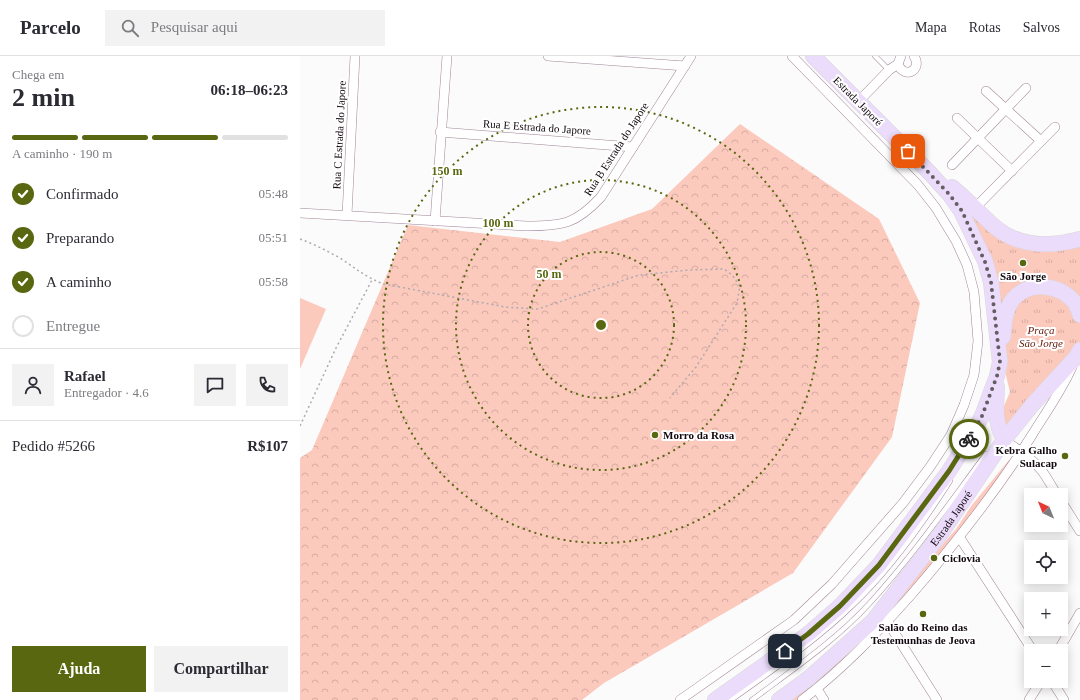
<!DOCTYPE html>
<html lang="pt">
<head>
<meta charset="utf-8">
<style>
	:root { --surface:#fff; --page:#f2f2f3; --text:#2b2b33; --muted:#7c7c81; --line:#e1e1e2; --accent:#596810 }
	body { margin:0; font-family:"Times New Roman",serif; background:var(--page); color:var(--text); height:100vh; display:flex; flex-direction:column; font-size:15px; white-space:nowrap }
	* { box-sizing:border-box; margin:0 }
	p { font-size:13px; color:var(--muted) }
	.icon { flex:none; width:22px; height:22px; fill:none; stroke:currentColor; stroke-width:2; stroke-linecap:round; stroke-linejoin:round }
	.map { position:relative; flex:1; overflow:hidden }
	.side { display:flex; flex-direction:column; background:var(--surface); width:300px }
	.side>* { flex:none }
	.needle { width:26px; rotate:317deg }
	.buttons { position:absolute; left:724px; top:432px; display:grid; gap:8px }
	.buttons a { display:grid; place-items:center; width:44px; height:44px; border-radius:0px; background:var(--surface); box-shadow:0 2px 10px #0003; font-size:20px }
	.pin { position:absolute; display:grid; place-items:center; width:34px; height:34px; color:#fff; margin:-17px; border-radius:8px; box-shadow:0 2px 6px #0006 }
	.courier { position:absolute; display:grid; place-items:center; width:40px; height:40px; margin:-20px; border:3px solid #596810; border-radius:50%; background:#fff; color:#222; box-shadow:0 1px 5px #0007 }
	.headline em { font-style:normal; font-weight:700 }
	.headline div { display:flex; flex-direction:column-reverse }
	.headline { display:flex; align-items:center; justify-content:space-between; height:68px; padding:0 12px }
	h1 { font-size:26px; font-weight:700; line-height:30px }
	.bar { display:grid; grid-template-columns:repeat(4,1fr); gap:6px 4px; align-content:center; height:48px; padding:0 12px }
	.bar i { height:5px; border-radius:3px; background:var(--line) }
	.bar .selected { background:var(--accent) }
	.bar p { grid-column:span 4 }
	.line { display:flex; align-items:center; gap:10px; padding:0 12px; border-top:1px solid var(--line) }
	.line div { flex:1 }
	.round { display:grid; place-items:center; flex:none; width:42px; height:42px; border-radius:0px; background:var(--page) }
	ol { padding:0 12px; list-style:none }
	li { display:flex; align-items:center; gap:12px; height:44px }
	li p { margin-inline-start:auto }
	li .icon { padding:4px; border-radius:50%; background:var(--accent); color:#fff; stroke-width:4 }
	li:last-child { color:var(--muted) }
	li i { width:22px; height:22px; border:2px solid var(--line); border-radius:50% }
	.action { display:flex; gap:8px; margin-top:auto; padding:8px 12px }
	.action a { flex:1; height:46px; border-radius:0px; background:var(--accent); color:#fff; font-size:16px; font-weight:700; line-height:46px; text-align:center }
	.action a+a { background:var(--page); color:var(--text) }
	header { display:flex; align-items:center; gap:24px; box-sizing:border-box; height:56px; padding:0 20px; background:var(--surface); border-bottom:1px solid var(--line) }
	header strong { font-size:19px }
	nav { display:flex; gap:22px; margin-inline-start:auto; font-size:14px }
	.search { width:280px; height:36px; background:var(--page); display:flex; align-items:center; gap:10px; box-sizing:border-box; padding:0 14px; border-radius:0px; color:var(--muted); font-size:15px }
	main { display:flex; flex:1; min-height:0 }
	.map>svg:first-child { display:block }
	.grass { fill:url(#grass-tufts) }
	.forest { fill:url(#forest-crowns) }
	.garden { fill:#fcc9bd }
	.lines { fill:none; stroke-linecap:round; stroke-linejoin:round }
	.service-casing { stroke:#a18599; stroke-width:5.5 }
	.minor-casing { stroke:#a18599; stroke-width:10 }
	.primary-casing { stroke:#d9d7d9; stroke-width:16 }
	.path { stroke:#aeaaad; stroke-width:1.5; stroke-dasharray:2 3; stroke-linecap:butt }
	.service { stroke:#fff; stroke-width:4.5 }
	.minor { stroke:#fff; stroke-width:9 }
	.primary { stroke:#ecdcfb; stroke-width:15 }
	.done { stroke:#645d62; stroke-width:4; stroke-dasharray:0 7.2 }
	.route { stroke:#596810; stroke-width:5 }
	.ring { fill:none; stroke:#596810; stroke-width:2; stroke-dasharray:2 4 }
	.poi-dot { fill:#596810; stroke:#fff; stroke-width:1.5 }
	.labels { text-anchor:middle; stroke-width:4; stroke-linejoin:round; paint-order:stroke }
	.street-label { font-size:11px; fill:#12080f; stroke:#fff }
	.poi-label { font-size:11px; font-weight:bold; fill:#12080f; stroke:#fff }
	.park-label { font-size:11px; font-style:italic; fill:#601707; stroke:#fff }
	.centre { fill:#596810; stroke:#fff; stroke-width:2 }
	.ring-label { font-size:12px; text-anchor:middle; font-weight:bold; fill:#596810; stroke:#fff; stroke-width:4; stroke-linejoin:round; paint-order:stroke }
</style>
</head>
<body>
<header>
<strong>Parcelo</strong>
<div class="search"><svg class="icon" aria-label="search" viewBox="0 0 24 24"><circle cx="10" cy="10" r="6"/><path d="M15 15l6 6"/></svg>Pesquisar aqui</div>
<nav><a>Mapa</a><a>Rotas</a><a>Salvos</a></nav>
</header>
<main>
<section class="side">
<div class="headline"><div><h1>2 min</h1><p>Chega em</p></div><em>06:18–06:23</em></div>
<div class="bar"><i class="selected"></i><i class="selected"></i><i class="selected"></i><i></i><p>A caminho · 190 m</p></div>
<ol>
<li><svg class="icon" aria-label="check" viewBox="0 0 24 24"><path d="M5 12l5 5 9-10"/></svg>Confirmado<p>05:48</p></li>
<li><svg class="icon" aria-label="check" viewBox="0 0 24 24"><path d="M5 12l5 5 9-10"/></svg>Preparando<p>05:51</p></li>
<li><svg class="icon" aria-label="check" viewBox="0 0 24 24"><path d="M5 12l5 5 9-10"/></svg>A caminho<p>05:58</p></li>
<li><i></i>Entregue</li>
</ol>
<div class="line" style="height:72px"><a class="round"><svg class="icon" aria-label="person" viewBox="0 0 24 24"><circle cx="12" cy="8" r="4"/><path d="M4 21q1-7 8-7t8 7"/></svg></a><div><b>Rafael</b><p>Entregador · 4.6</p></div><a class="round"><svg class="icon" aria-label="chat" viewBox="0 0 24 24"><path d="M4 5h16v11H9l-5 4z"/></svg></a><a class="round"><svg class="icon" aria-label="phone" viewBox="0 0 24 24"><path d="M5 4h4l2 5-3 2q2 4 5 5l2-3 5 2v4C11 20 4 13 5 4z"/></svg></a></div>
<div class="line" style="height:52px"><div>Pedido #5266</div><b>R$107</b></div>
<div class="action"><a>Ajuda</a><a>Compartilhar</a></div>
</section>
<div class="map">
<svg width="780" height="644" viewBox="0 0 780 644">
	<defs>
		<pattern id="grass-tufts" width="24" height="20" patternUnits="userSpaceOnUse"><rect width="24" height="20" fill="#fcc9bd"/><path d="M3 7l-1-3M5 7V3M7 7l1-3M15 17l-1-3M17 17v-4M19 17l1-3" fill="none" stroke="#d7aba1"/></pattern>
		<pattern id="forest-crowns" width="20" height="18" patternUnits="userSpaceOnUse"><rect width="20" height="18" fill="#fcc9bd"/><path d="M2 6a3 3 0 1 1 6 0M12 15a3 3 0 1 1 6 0" fill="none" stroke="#d7aba1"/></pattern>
	</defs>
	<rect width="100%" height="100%" fill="#fbfbfb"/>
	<polygon class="grass" points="663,147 721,182 760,185 780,178 780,288 715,362 705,370 703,365 704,350 710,336 702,303 699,264"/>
	<polygon class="forest" points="440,68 579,163 620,247 592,381 493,517 304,627 282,644 0,644 0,402 12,394 108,169 260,186 352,153"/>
	<g class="garden">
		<polygon points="0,242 26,253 0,313"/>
		<polygon points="709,404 713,407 613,532 554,596 498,644 484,644 607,530 656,473 672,449"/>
	</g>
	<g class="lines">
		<g class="service-casing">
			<g id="service">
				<polyline points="575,0 589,14"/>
				<path d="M431,644C473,614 516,585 553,549C591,513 622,469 650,425"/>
				<path d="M452,644C492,614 535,585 569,548C612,501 648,449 686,398"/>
			</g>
		</g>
		<g class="minor-casing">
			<g id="minor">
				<polyline points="248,0 385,10"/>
				<path d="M598,8C604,24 623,14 614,0"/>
				<polyline points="686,35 741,85"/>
				<polyline points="558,46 589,14 598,8 601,0"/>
				<polyline points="657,62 712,115"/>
				<polyline points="140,76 333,91"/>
				<polyline points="652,109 726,32"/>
				<polyline points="675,152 755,71"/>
				<path d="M0,157L227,170C263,170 276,168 301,141L391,0"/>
				<polyline points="47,159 55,0"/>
				<polyline points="135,165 147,0"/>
				<path d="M704,384C717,393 732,402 742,415C748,423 752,431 757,439"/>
				<polyline points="761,445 780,475"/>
				<polyline points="660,482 733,595"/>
				<polyline points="587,565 637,644"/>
				<polyline points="758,595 780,557"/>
				<polyline points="752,625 764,644"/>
				<polyline points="517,633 524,644"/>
				<polyline points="380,644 494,564 532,528 603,447 630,411 651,379 664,349 674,319 678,285 674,236 667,209 656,185 636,152 618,129 492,0"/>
				<path d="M502,644C543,613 577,577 611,539C655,488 696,436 732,379C746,356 761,336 772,311"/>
				<polyline points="729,644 741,625"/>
			</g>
		</g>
		<g class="primary-casing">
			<g id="primary">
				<path d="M652,131C667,143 680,158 695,171C719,191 751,191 780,183"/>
				<path d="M703,281C704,268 705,252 714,242C731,224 761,229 775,247C777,250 779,255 780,259"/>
				<path d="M697,331C696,352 694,364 704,384"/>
				<polyline points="415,644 508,578 540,550 579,509 649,415 671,380 682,360 697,320 700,306 691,226 685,205 661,155 649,138 628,115 513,0"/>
				<path id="s1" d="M479,644L509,622L573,565L642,476L704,384L733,348L776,301L780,294"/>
			</g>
		</g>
		<g class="path">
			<path d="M0,183C14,188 27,195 40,202C55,212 67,222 84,228L205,251L238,253L339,219L389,214L424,213L432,219L440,230L437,247L396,311L370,342"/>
			<polyline points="0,370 36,292 72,224"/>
		</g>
		<use href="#service" class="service"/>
		<use href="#minor" class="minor"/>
		<use href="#primary" class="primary"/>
	</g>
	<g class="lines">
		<polyline class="done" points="608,95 649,138 662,155 685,206 691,226 700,306 697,320 682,360 669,383"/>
		<polyline class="route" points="485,595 508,578 540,550 579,509 649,415 669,383"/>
	</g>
	<g class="ring">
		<circle cx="301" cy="269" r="73"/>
		<circle cx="301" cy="269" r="145"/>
		<circle cx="301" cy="269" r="218"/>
	</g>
	<g class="poi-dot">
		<circle cx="723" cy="207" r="4"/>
		<circle cx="355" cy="379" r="4"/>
		<circle cx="765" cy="400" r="4"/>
		<circle cx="634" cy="502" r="4"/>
		<circle cx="623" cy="558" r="4"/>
	</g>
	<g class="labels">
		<g class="street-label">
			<text transform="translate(558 45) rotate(45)" y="4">Estrada Japoré</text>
			<text transform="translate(237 71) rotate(4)" y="4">Rua E Estrada do Japore</text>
			<text transform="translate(39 79) rotate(-87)" y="4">Rua C Estrada do Japore</text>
			<text transform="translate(316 93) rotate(-57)" y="4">Rua B Estrada do Japore</text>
			<text dy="4" stroke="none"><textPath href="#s1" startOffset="252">Estrada Japoré</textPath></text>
		</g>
		<g class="poi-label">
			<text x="723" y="224">São Jorge</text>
			<text x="363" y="383" text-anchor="start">Morro da Rosa</text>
			<text x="757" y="398" text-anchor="end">Kebra Galho<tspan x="757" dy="13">Sulacap</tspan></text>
			<text x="642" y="506" text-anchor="start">Ciclovia</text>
			<text x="623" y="575">Salão do Reino das<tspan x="623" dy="13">Testemunhas de Jeova</tspan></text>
		</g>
		<g class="park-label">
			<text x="741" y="278">Praça<tspan x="741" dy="13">São Jorge</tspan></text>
		</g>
	</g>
	<circle cx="301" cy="269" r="6" class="centre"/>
	<g class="ring-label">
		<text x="147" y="119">150 m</text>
		<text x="198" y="171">100 m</text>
		<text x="249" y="222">50 m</text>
	</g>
</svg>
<div class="buttons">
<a><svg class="needle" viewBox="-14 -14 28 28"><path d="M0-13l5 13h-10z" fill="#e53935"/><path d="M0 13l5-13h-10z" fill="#7c7c81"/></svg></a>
<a><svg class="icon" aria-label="locate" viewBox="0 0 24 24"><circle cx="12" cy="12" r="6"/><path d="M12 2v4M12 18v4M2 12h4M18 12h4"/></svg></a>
<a>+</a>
<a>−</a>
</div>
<div class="pin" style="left:608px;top:95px;background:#ea580c"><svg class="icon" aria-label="bag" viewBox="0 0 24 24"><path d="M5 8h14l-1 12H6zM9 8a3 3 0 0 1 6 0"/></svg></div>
<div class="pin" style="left:485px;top:595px;background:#1f2937"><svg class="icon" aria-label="home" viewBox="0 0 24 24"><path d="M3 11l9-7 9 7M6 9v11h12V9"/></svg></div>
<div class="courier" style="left:669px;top:383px"><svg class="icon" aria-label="bike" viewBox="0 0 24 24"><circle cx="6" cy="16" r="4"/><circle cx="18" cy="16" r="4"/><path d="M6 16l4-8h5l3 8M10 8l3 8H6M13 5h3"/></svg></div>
</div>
</main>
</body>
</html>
